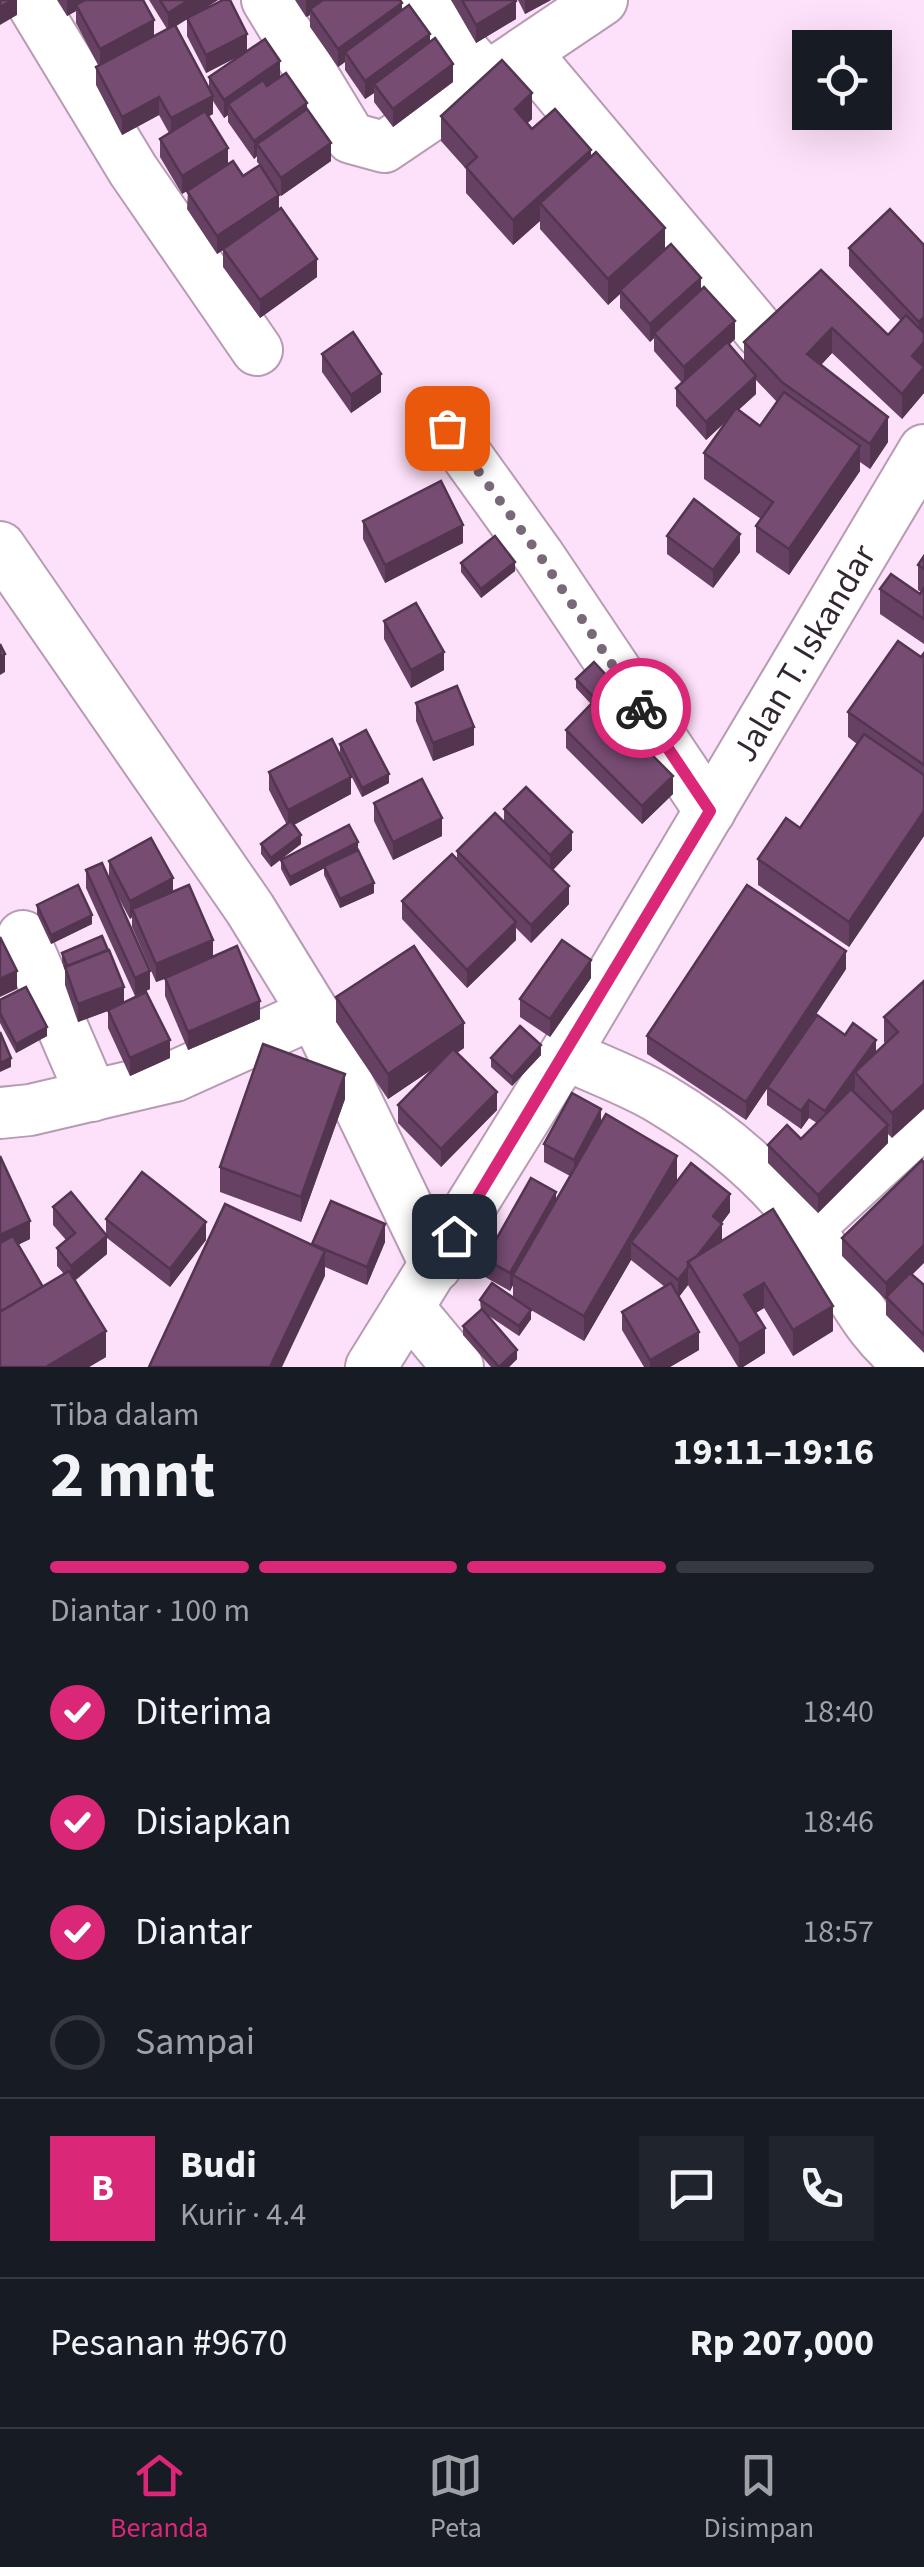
<!DOCTYPE html>
<html lang="id">
<head>
<meta charset="utf-8">
<style>
	:root { --surface:#171b24; --page:#20242c; --text:#f1f3f6; --muted:#9ea1a6; --line:#363941; --accent:#db2777 }
	body { margin:0; font-family:"Source Sans 3",sans-serif; background:var(--page); color:var(--text); height:100vh; display:flex; flex-direction:column; font-size:38px; white-space:nowrap }
	* { box-sizing:border-box; margin:0 }
	p { font-size:32px; color:var(--muted) }
	.icon { flex:none; width:55px; height:55px; fill:none; stroke:currentColor; stroke-width:2; stroke-linecap:round; stroke-linejoin:round }
	.map { position:relative; height:1367px; overflow:hidden }
	.sheet { display:flex; flex-direction:column; background:var(--surface); flex:1 }
	.sheet>* { flex:none }
	.buttons { position:absolute; left:792px; top:30px; display:grid; gap:20px }
	.buttons a { display:grid; place-items:center; width:100px; height:100px; border-radius:0px; background:var(--surface); box-shadow:0 10px 40px #0002; font-size:50px }
	.pin { position:absolute; display:grid; place-items:center; width:85px; height:85px; color:#fff; margin:-42px; border-radius:20px; box-shadow:0 5px 15px #0006 }
	.courier { position:absolute; display:grid; place-items:center; width:100px; height:100px; margin:-50px; border:8px solid #db2777; border-radius:50%; background:#fff; color:#222; box-shadow:0 2px 12px #0007 }
	.overview em { font-style:normal; font-weight:700 }
	.overview div { display:flex; flex-direction:column-reverse }
	.overview { display:flex; align-items:center; justify-content:space-between; height:170px; padding:0 50px }
	h1 { font-size:65px; font-weight:700; line-height:75px }
	.bar { display:grid; grid-template-columns:repeat(4,1fr); gap:15px 10px; align-content:center; height:120px; padding:0 50px }
	.bar i { height:12px; border-radius:8px; background:var(--line) }
	.bar .selected { background:var(--accent) }
	.bar p { grid-column:span 4 }
	.line { display:flex; align-items:center; gap:25px; padding:0 50px; border-top:2px solid var(--line) }
	.line div { flex:1 }
	.round { display:grid; place-items:center; flex:none; width:105px; height:105px; border-radius:0px; background:var(--page) }
	ol { padding:0 50px; list-style:none }
	li { display:flex; align-items:center; gap:30px; height:110px }
	li p { margin-inline-start:auto }
	li .icon { padding:10px; border-radius:50%; background:var(--accent); color:#fff; stroke-width:4 }
	li:last-child { color:var(--muted) }
	li i { width:55px; height:55px; border:5px solid var(--line); border-radius:50% }
	.menu { display:flex; justify-content:space-around; align-items:center; height:140px; border-top:2px solid var(--line); background:var(--surface); font-size:28px; color:var(--muted) }
	.menu a { display:grid; justify-items:center; gap:5px }
	.menu .selected { color:var(--accent) }
	.map>svg:first-child { display:block }
	.lines { fill:none; stroke-linecap:round; stroke-linejoin:round }
	.minor-casing { stroke:#b79bb3; stroke-width:54 }
	.minor { stroke:#fff; stroke-width:50 }
	.wall { fill:#664163; fill-rule:evenodd }
	.shaded-wall { fill:#533550 }
	.building { fill:#774c73; stroke:#533550; stroke-width:2.5 }
	.done { stroke:#796877; stroke-width:10; stroke-dasharray:0 18 }
	.route { stroke:#db2777; stroke-width:12 }
	.labels { text-anchor:middle; stroke-width:10; stroke-linejoin:round; paint-order:stroke }
	.street-label { font-size:35px; fill:#322731; stroke:#fff }
</style>
</head>
<body>
<div class="map">
<svg width="924" height="1367" viewBox="0 0 924 1367">
	<rect width="100%" height="100%" fill="#fde0f9"/>
	<g class="lines">
		<g class="minor-casing">
			<g id="minor">
				<polyline points="30,0 133,170 257,350"/>
				<polyline points="267,0 351,138 384,147 602,0"/>
				<polyline points="417,0 486,76"/>
				<polyline points="525,52 762,334"/>
				<polyline points="447,428 539,556 710,811"/>
				<polyline points="0,547 250,909 314,1013 436,1266"/>
				<polyline points="23,936 92,1096"/>
				<path d="M565,1054C596,1069 631,1081 661,1099C718,1133 770,1176 809,1229C843,1274 866,1338 916,1367"/>
				<polyline points="0,1113 30,1110 175,1076 314,1013"/>
				<polyline points="808,1228 924,1122"/>
				<polyline points="408,1307 458,1367"/>
				<path id="s1" d="M371,1367L565,1054L924,450"/>
			</g>
		</g>
		<use href="#minor" class="minor"/>
	</g>
	<g class="wall">
		<path d="M57,0H143L154,36L167,29L149,0H218L199,12L280,77L307,109L331,161L281,196L265,173L279,209L317,277L260,318L223,267V250L217,254L187,209L188,190L182,194L160,157V139L169,133L159,115L122,135L96,85V67L98,65L76,23V11L67,16ZM187,19V36L206,73L239,56L209,77V89L176,26ZM213,101L224,118L228,115V122L254,159L257,156V162L260,165L243,176L228,164L209,116L213,114Z"/>
		<polygon points="295,0 400,0 402,10 430,42 453,82 393,127 374,102 374,93 365,99 345,70 345,62 338,67 310,27 310,15 306,17"/>
		<polygon points="451,0 516,0 516,19 476,43"/>
		<polygon points="518,0 551,0 525,14"/>
		<path d="M441,116L532,119L527,123L532,129L591,157L665,250L701,290L735,339L729,345L744,362V342L821,270L888,335L901,321L849,266V248L924,245V393L902,419L832,353L821,365L888,442L870,469L860,462V471L789,575L756,552V526L761,519L704,479V453L727,420L706,440L676,406V388L682,383L654,351V338L650,342L620,308V294L608,305L540,229V221L513,245L466,193V169L441,141ZM756,380L777,402L760,426L738,410L756,394Z"/>
		<polygon points="322,354 381,392 351,413 322,372"/>
		<polygon points="363,521 463,543 385,583 363,539"/>
		<polygon points="667,536 740,552 713,588 667,554"/>
		<polygon points="924,556 924,644 880,614 880,589 920,594 921,592 918,590 918,565"/>
		<polygon points="461,563 515,571 481,598 461,572"/>
		<polygon points="384,621 444,670 411,688 384,639"/>
		<polygon points="924,653 924,836 849,947 758,885 758,859 800,828 857,744 848,737 848,712 921,657"/>
		<polygon points="576,679 634,714 621,725 673,794 642,824 566,748 566,730 591,704 576,688"/>
		<polygon points="416,703 474,745 433,761 416,721"/>
		<polygon points="340,744 389,783 362,797 340,754"/>
		<polygon points="269,772 351,794 294,825 301,844 271,867 261,854 261,844 287,825 269,790"/>
		<polygon points="374,803 442,836 393,860 374,821"/>
		<polygon points="504,809 572,850 553,870 569,904 531,943 516,928 516,940 467,988 402,919 402,901 457,859 457,851 504,822"/>
		<polygon points="358,850 374,893 340,908 324,875 324,868 290,886 281,869 281,860"/>
		<polygon points="109,861 173,892 213,957 260,1019 188,1050 165,996 165,979 156,982 132,927 132,917 130,919 110,882 150,989 135,996 86,888 86,870 109,879"/>
		<polygon points="37,905 92,924 51,944 37,914"/>
		<polygon points="62,953 124,1003 170,1058 130,1076 108,1028 108,1011 78,1022 65,985 65,970 62,962"/>
		<polygon points="846,969 788,1057 845,1035 876,1053 885,1044 884,1042 884,1017 924,981 892,1138 888,1134 888,1143 818,1213 768,1163 768,1145 801,1139 817,1123 809,1118 801,1129 767,1105 767,1089 746,1120 647,1054 647,1036"/>
		<polygon points="591,978 550,1037 520,1017 520,999"/>
		<polygon points="336,997 464,1048 457,1053 497,1110 441,1167 398,1123 398,1105 435,1067 388,1099 336,1022"/>
		<polygon points="0,1000 47,1036 16,1053 0,1023"/>
		<polygon points="541,1055 512,1086 491,1067 491,1058"/>
		<polygon points="345,1099 301,1222 220,1192 220,1167"/>
		<polygon points="601,1123 677,1181 730,1212 722,1223 722,1240 833,1331 793,1356 764,1308 756,1313 765,1353 743,1367 738,1367 688,1285 679,1297 699,1350 670,1367 644,1367 622,1330 622,1312 665,1287 631,1260 584,1341 531,1310 531,1319 519,1336 486,1314 517,1359 509,1367 491,1367 463,1335 463,1326 481,1311 480,1300 513,1298 513,1285 510,1291 485,1277 485,1259 556,1201 570,1176 544,1162 544,1144"/>
		<polygon points="0,1156 30,1239 18,1245 43,1287 64,1274 57,1266 57,1248 66,1240 53,1225 53,1207 106,1234 106,1219 206,1240 170,1287 107,1238 107,1254 75,1280 106,1357 89,1367 0,1367"/>
		<polygon points="842,1238 912,1275 924,1285 924,1353 886,1315 886,1300 842,1256"/>
		<polygon points="385,1242 367,1285 325,1267 325,1276 312,1245"/>
	</g>
	<g class="shaded-wall">
		<polygon points="13,0 17,0 17,15 0,25 0,7"/>
		<polygon points="67,0 94,0 76,5 76,11 67,16"/>
		<polygon points="189,0 218,0 168,31 168,13"/>
		<polygon points="306,0 332,0 310,9 310,15 306,17"/>
		<polygon points="525,0 551,0 525,14"/>
		<polygon points="516,1 516,19 476,43 476,25"/>
		<polygon points="402,3 402,21 345,52 345,62 338,67 338,49"/>
		<polygon points="154,20 154,38 100,67 100,49"/>
		<polygon points="247,34 247,52 206,73 206,55"/>
		<polygon points="430,34 430,52 374,84 374,93 365,99 365,81"/>
		<polygon points="280,61 280,79 228,104 228,115 224,118 224,100"/>
		<polygon points="453,64 453,82 393,127 393,109"/>
		<polygon points="532,93 532,119 515,135 515,109"/>
		<polygon points="213,96 213,114 171,136 171,118"/>
		<polygon points="159,97 159,115 122,135 122,117"/>
		<polygon points="307,103 307,121 257,144 257,156 254,159 254,141"/>
		<polygon points="331,143 331,161 281,196 281,178"/>
		<polygon points="228,148 228,166 182,194 182,176"/>
		<polygon points="591,150 591,175 540,203 540,221 513,245 513,220"/>
		<polygon points="279,195 279,213 217,254 217,236"/>
		<polygon points="665,228 665,253 620,290 620,294 608,305 608,279"/>
		<polygon points="317,259 317,277 260,318 260,300"/>
		<polygon points="701,278 701,296 654,333 654,338 650,342 650,324"/>
		<polygon points="924,317 924,335 919,340 919,322"/>
		<polygon points="735,321 735,339 684,385 684,367"/>
		<polygon points="832,328 832,353 807,380 807,354"/>
		<polygon points="924,342 924,393 902,419 902,394 912,356"/>
		<polygon points="381,374 381,392 351,413 351,395"/>
		<polygon points="756,376 756,394 706,440 706,422"/>
		<polygon points="888,417 888,442 870,469 870,444"/>
		<polygon points="860,446 860,471 789,575 789,549"/>
		<polygon points="463,525 463,543 385,583 385,565"/>
		<polygon points="740,534 740,552 713,588 713,570"/>
		<polygon points="515,562 515,571 481,598 481,589"/>
		<polygon points="444,652 444,670 411,688 411,670"/>
		<polygon points="5,654 5,672 0,675 0,657"/>
		<polygon points="634,705 634,714 615,730 615,721"/>
		<polygon points="474,727 474,745 433,761 433,743"/>
		<polygon points="389,774 389,783 362,797 362,788"/>
		<polygon points="673,776 673,794 642,824 642,806"/>
		<polygon points="351,777 351,794 288,828 288,810"/>
		<polygon points="924,811 924,836 849,947 849,922"/>
		<polygon points="442,818 442,836 393,860 393,842"/>
		<polygon points="572,832 572,850 550,873 550,855"/>
		<polygon points="301,835 301,844 271,867 271,858"/>
		<polygon points="358,842 358,851 290,886 290,877"/>
		<polygon points="173,878 173,896 132,909 132,917 130,919 130,901"/>
		<polygon points="374,883 374,893 340,908 340,899"/>
		<polygon points="569,886 569,904 531,943 531,925"/>
		<polygon points="92,915 92,924 51,944 51,935"/>
		<polygon points="516,922 516,940 467,988 467,970"/>
		<polygon points="213,940 213,958 156,982 156,964"/>
		<polygon points="846,951 846,969 746,1120 746,1102"/>
		<polygon points="591,960 591,978 550,1037 550,1019"/>
		<polygon points="17,971 17,989 0,997 0,979"/>
		<polygon points="150,971 150,989 135,996 135,978"/>
		<polygon points="124,987 124,1005 78,1022 78,1004"/>
		<polygon points="260,1001 260,1019 188,1050 188,1032"/>
		<polygon points="464,1023 464,1048 388,1099 388,1074"/>
		<polygon points="47,1027 47,1036 16,1053 16,1044"/>
		<polygon points="170,1040 170,1058 130,1076 130,1058"/>
		<polygon points="876,1040 876,1058 855,1072 855,1088 825,1129 825,1111"/>
		<polygon points="541,1045 541,1055 512,1086 512,1077"/>
		<polygon points="11,1058 11,1067 0,1072 0,1063"/>
		<polygon points="345,1074 345,1099 301,1222 301,1197"/>
		<polygon points="924,1084 924,1109 892,1138 892,1113"/>
		<polygon points="497,1092 497,1110 441,1167 441,1149"/>
		<polygon points="809,1100 809,1118 801,1129 801,1111"/>
		<polygon points="601,1109 601,1127 574,1178 574,1160"/>
		<polygon points="888,1125 888,1143 818,1213 818,1195"/>
		<polygon points="677,1156 677,1181 631,1242 631,1260 584,1341 584,1316"/>
		<polygon points="556,1192 556,1210 513,1275 513,1285 510,1291 510,1273"/>
		<polygon points="730,1194 730,1212 713,1234 713,1216"/>
		<polygon points="30,1221 30,1239 0,1253 0,1235"/>
		<polygon points="206,1222 206,1240 170,1287 170,1269"/>
		<polygon points="385,1224 385,1242 367,1285 367,1267"/>
		<polygon points="722,1224 722,1242 690,1265"/>
		<polygon points="107,1236 107,1254 71,1284 71,1266"/>
		<polygon points="924,1245 924,1263 888,1299 886,1297 886,1301 886,1283"/>
		<polygon points="325,1251 325,1276 282,1367 270,1367"/>
		<polygon points="688,1267 688,1285 678,1298 678,1280"/>
		<polygon points="764,1283 764,1308 744,1320 744,1295"/>
		<polygon points="833,1306 833,1331 793,1356 793,1330"/>
		<polygon points="531,1310 531,1319 519,1336 519,1326"/>
		<polygon points="765,1328 765,1353 743,1367 739,1367 739,1344"/>
		<polygon points="106,1331 106,1357 89,1367 46,1367"/>
		<polygon points="699,1332 699,1350 670,1367 650,1367 650,1360"/>
		<polygon points="517,1350 517,1359 509,1367 499,1367"/>
	</g>
	<g class="building">
		<polygon points="0,0 13,0 0,7"/>
		<polygon points="85,0 143,0 154,20 100,49 76,5"/>
		<polygon points="160,0 189,0 168,13"/>
		<polygon points="223,0 230,0 247,34 206,55 187,18"/>
		<polygon points="323,0 400,0 402,3 338,49 310,9"/>
		<polygon points="462,0 516,0 516,1 476,25"/>
		<polygon points="409,5 430,34 365,81 345,52"/>
		<polygon points="175,25 213,96 171,118 159,97 122,117 96,67"/>
		<polygon points="435,38 453,64 393,109 374,84"/>
		<polygon points="265,39 280,61 224,100 209,77"/>
		<polygon points="502,60 532,93 515,109 532,129 555,109 591,150 513,220 466,167 477,157 441,116"/>
		<polygon points="286,73 307,103 254,141 228,104 263,80 267,86"/>
		<polygon points="307,109 331,143 281,178 257,144"/>
		<polygon points="205,111 228,148 182,176 160,139"/>
		<polygon points="596,152 665,228 608,279 540,203"/>
		<polygon points="233,161 243,176 260,165 279,195 217,236 187,191"/>
		<polygon points="281,208 317,259 260,300 223,249"/>
		<polygon points="890,209 924,245 924,317 919,322 849,248"/>
		<polygon points="671,244 701,278 650,324 620,290"/>
		<polygon points="821,270 888,335 906,315 924,333 924,342 912,356 924,367 902,394 832,328 807,354 888,417 870,444 783,383 744,342"/>
		<polygon points="704,287 735,321 684,367 654,333"/>
		<polygon points="353,332 381,374 351,395 322,354"/>
		<polygon points="727,342 756,376 706,422 676,388"/>
		<polygon points="784,392 860,446 789,549 756,526 773,502 704,453 736,408 760,426"/>
		<polygon points="441,481 463,525 385,565 363,521"/>
		<polygon points="694,499 740,534 713,570 667,536"/>
		<polygon points="495,536 515,562 481,589 461,563"/>
		<polygon points="924,556 924,569 918,565"/>
		<polygon points="891,574 920,594 924,588 924,619 880,589"/>
		<polygon points="416,603 444,652 411,670 384,621"/>
		<polygon points="898,641 921,657 924,653 924,765 848,712"/>
		<polygon points="0,644 5,654 0,657"/>
		<polygon points="594,662 634,705 616,720 576,679"/>
		<polygon points="457,686 474,727 433,743 416,703"/>
		<polygon points="596,699 673,776 642,806 566,730"/>
		<polygon points="366,730 389,774 362,788 340,744"/>
		<polygon points="864,734 924,775 924,811 849,922 758,859 786,818 800,828"/>
		<polygon points="332,739 351,777 288,810 269,772"/>
		<polygon points="422,779 442,818 393,842 374,803"/>
		<polygon points="526,787 572,832 550,855 504,809"/>
		<polygon points="495,813 569,886 531,925 457,851"/>
		<polygon points="291,821 301,835 271,858 261,844"/>
		<polygon points="349,825 358,842 290,877 281,860"/>
		<polygon points="151,838 173,878 130,901 109,861"/>
		<polygon points="358,850 374,883 340,899 324,866"/>
		<polygon points="452,854 516,922 467,970 402,901"/>
		<polygon points="102,863 150,971 135,978 86,870"/>
		<polygon points="78,885 92,915 51,935 37,905"/>
		<polygon points="189,885 213,940 156,964 132,909"/>
		<polygon points="747,885 846,951 746,1102 647,1036"/>
		<polygon points="102,936 108,950 67,966 62,953"/>
		<polygon points="0,937 17,971 0,979"/>
		<polygon points="562,940 591,960 550,1019 520,999"/>
		<polygon points="237,946 260,1001 188,1032 165,978"/>
		<polygon points="414,946 464,1023 388,1074 336,997"/>
		<polygon points="109,950 124,987 78,1004 65,967"/>
		<polygon points="924,981 924,1084 892,1113 855,1072 898,1032 884,1017"/>
		<polygon points="26,987 47,1027 16,1044 0,1013 0,1000"/>
		<polygon points="146,992 170,1040 130,1058 108,1010"/>
		<polygon points="817,1015 845,1035 853,1023 876,1040 825,1111 809,1100 801,1111 767,1087"/>
		<polygon points="520,1026 541,1045 512,1077 491,1058"/>
		<polygon points="0,1032 11,1058 0,1063"/>
		<polygon points="263,1044 345,1074 301,1197 220,1167"/>
		<polygon points="453,1049 497,1092 441,1149 398,1105"/>
		<polygon points="851,1089 888,1125 818,1195 768,1145 787,1125 801,1139"/>
		<polygon points="572,1093 601,1109 574,1160 544,1144"/>
		<polygon points="606,1114 677,1156 584,1316 513,1275"/>
		<polygon points="0,1156 30,1221 0,1235"/>
		<polygon points="922,1160 924,1163 924,1245 886,1283 842,1238"/>
		<polygon points="691,1163 730,1194 713,1216 722,1224 697,1256 688,1262 688,1267 678,1280 631,1242"/>
		<polygon points="142,1172 206,1222 170,1269 106,1219"/>
		<polygon points="531,1178 556,1192 510,1273 485,1259"/>
		<polygon points="71,1192 107,1236 71,1266 57,1248 75,1233 53,1207"/>
		<polygon points="331,1201 385,1224 367,1267 312,1244"/>
		<polygon points="225,1204 325,1251 270,1367 149,1367"/>
		<polygon points="773,1209 833,1306 793,1330 764,1283 744,1295 765,1328 739,1344 688,1262"/>
		<polygon points="13,1236 43,1287 0,1312 0,1243"/>
		<polygon points="69,1271 106,1331 46,1367 0,1367 0,1312"/>
		<polygon points="910,1273 924,1285 924,1335 886,1297"/>
		<polygon points="492,1283 531,1310 519,1326 480,1300"/>
		<polygon points="671,1283 699,1332 650,1360 622,1312"/>
		<polygon points="482,1309 517,1350 499,1367 463,1326"/>
	</g>
	<g class="lines">
		<polyline class="done" points="447,428 540,556 641,708"/>
		<polyline class="route" points="454,1236 710,811 641,708"/>
	</g>
	<g class="labels">
		<g class="street-label">
			<text dy="12" stroke="none"><textPath href="#s1" startOffset="835">Jalan T. Iskandar</textPath></text>
		</g>
	</g>
</svg>
<div class="buttons">
<a><svg class="icon" aria-label="locate" viewBox="0 0 24 24"><circle cx="12" cy="12" r="6"/><path d="M12 2v4M12 18v4M2 12h4M18 12h4"/></svg></a>
</div>
<div class="pin" style="left:447px;top:428px;background:#ea580c"><svg class="icon" aria-label="bag" viewBox="0 0 24 24"><path d="M5 8h14l-1 12H6zM9 8a3 3 0 0 1 6 0"/></svg></div>
<div class="pin" style="left:454px;top:1236px;background:#1f2937"><svg class="icon" aria-label="home" viewBox="0 0 24 24"><path d="M3 11l9-7 9 7M6 9v11h12V9"/></svg></div>
<div class="courier" style="left:641px;top:708px"><svg class="icon" aria-label="bike" viewBox="0 0 24 24"><circle cx="6" cy="16" r="4"/><circle cx="18" cy="16" r="4"/><path d="M6 16l4-8h5l3 8M10 8l3 8H6M13 5h3"/></svg></div>
</div>
<section class="sheet">
<div class="overview"><div><h1>2 mnt</h1><p>Tiba dalam</p></div><em>19:11–19:16</em></div>
<div class="bar"><i class="selected"></i><i class="selected"></i><i class="selected"></i><i></i><p>Diantar · 100 m</p></div>
<ol>
<li><svg class="icon" aria-label="check" viewBox="0 0 24 24"><path d="M5 12l5 5 9-10"/></svg>Diterima<p>18:40</p></li>
<li><svg class="icon" aria-label="check" viewBox="0 0 24 24"><path d="M5 12l5 5 9-10"/></svg>Disiapkan<p>18:46</p></li>
<li><svg class="icon" aria-label="check" viewBox="0 0 24 24"><path d="M5 12l5 5 9-10"/></svg>Diantar<p>18:57</p></li>
<li><i></i>Sampai</li>
</ol>
<div class="line" style="height:180px"><b class="round" style="background:var(--accent);color:#fff">B</b><div><b>Budi</b><p>Kurir · 4.4</p></div><a class="round"><svg class="icon" aria-label="chat" viewBox="0 0 24 24"><path d="M4 5h16v11H9l-5 4z"/></svg></a><a class="round"><svg class="icon" aria-label="phone" viewBox="0 0 24 24"><path d="M5 4h4l2 5-3 2q2 4 5 5l2-3 5 2v4C11 20 4 13 5 4z"/></svg></a></div>
<div class="line" style="height:130px"><div>Pesanan #9670</div><b>Rp 207,000</b></div>
</section>
<nav class="menu">
<a class="selected"><svg class="icon" aria-label="home" viewBox="0 0 24 24"><path d="M3 11l9-7 9 7M6 9v11h12V9"/></svg>Beranda</a>
<a><svg class="icon" aria-label="map" viewBox="0 0 24 24"><path d="M3 6l6-2 6 2 6-2v14l-6 2-6-2-6 2zM9 4v14M15 6v14"/></svg>Peta</a>
<a><svg class="icon" aria-label="saved" viewBox="0 0 24 24"><path d="M7 4h10v16l-5-4-5 4z"/></svg>Disimpan</a>
</nav>
</body>
</html>
